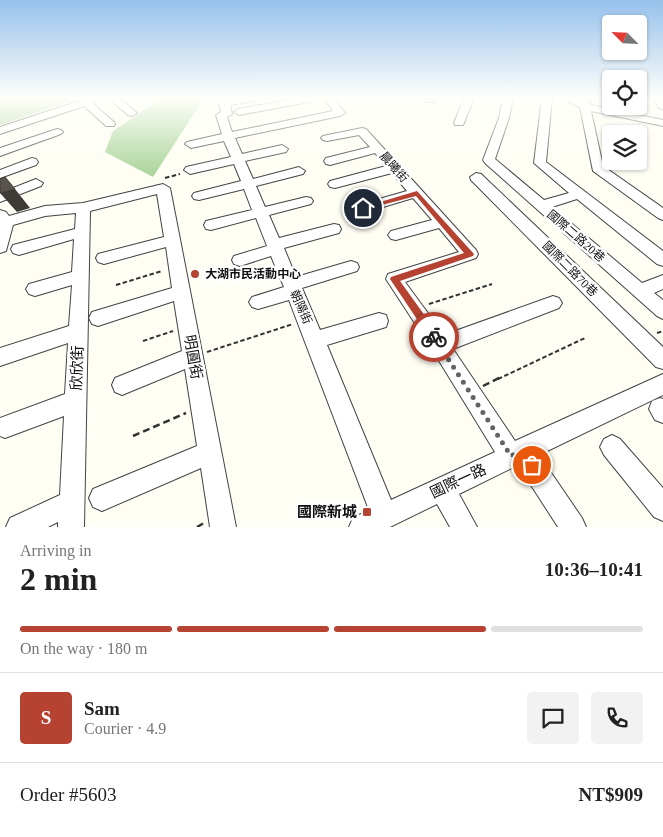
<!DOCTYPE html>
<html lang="en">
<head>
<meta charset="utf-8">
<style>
	:root { --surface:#fff; --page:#f2f2f2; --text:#222; --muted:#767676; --line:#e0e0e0; --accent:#b64331 }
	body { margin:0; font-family:"Times New Roman","Noto Sans TC",serif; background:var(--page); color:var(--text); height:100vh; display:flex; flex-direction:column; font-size:19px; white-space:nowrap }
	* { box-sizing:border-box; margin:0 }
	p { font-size:16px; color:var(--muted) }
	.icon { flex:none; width:28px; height:28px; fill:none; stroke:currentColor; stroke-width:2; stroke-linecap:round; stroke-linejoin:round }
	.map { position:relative; height:527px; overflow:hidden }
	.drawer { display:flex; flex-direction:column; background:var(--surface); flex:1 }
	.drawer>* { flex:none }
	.needle { width:32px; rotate:294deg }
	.fabs { position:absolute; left:602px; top:15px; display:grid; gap:10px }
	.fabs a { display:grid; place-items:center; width:45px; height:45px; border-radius:5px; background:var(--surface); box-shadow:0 1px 4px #0004; font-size:25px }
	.pin { position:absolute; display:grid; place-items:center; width:42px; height:42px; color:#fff; margin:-21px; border:2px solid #fff; border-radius:50%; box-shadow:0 1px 5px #0007 }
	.courier { position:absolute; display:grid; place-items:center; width:50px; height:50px; margin:-25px; border:4px solid #b64331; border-radius:50%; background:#fff; color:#222; box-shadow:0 1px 6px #0007 }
	.summary em { font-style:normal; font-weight:600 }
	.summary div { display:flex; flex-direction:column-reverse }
	.summary { display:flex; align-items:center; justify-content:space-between; height:85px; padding:0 20px }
	h1 { font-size:32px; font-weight:600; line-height:38px }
	.bar { display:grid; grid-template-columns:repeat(4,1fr); gap:8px 5px; align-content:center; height:60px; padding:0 20px }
	.bar i { height:6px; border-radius:4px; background:var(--line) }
	.bar .on { background:var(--accent) }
	.bar p { grid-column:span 4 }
	.line { display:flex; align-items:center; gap:12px; padding:0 20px; border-top:1px solid var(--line) }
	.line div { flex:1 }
	.round { display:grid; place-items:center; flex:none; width:52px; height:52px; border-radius:5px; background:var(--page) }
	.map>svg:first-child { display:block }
	.forest { fill:#aed69f }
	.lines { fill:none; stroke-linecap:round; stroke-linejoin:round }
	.minor-casing { stroke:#434343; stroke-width:2 }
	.path-far1 { stroke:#323232; stroke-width:2; stroke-dasharray:4.5 2.5; stroke-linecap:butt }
	.path { stroke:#323232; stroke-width:2.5; stroke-dasharray:7 4; stroke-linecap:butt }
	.minor { fill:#fff; fill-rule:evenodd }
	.shaded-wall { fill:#3e3a36 }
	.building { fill:#58534d; stroke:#3e3a36 }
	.route { fill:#b64331 }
	.done { stroke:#636360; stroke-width:5; stroke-dasharray:0 9 }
	.poi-dot { fill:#b64331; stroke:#fff; stroke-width:2 }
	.labels { text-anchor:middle; stroke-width:5; stroke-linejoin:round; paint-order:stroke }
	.street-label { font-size:12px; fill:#101010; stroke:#fff }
	.poi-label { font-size:12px; font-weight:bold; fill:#101010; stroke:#fff; text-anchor:start }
	.near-street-label { font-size:15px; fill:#101010; stroke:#fff }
	.near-poi-label { font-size:15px; font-weight:bold; fill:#101010; stroke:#fff; text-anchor:end }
</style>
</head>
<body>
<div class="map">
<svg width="663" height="527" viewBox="0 0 663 527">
	<rect width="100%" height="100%" fill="#fefef4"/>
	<g class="forest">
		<polygon points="0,98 80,98 0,125"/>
		<polygon points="162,98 204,98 153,177 105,152 113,131"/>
	</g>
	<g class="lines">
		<g class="minor-casing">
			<g id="minor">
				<polygon points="88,98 104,98 92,103 114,122 115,124 114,126 106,126 84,106 0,134 0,127"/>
				<polygon points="108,98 119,98 137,113 132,116 128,115"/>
				<polygon points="235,98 258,98 253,101 230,105 232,114 227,117 232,132 333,111 324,98 334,98 345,113 340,116 235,138 242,154 282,145 288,149 286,152 245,161 253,179 299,167 305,171 303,174 256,186 265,207 306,197 311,198 313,201 311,204 269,215 279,238 334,224 339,225 341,229 339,233 284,248 296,277 351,261 357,263 359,267 357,271 302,288 320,330 379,313 386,315 388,321 386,327 327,345 391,500 495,452 433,351 386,279 388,274 459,252 439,228 396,240 391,239 388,235 391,231 432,220 413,198 363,213 358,211 356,208 358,205 407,191 392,173 335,188 330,187 328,184 330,181 386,166 375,153 330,165 326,164 324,161 326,158 370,147 359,135 327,141 323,140 321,138 323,136 362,128 366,129 476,250 478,254 476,258 405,282 444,335 553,296 559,298 562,303 559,308 453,349 515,441 663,374 663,395 539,455 582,518 586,527 558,527 518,465 459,494 477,527 450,527 437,504 390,527 349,527 353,518 369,510 289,300 258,309 252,307 249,302 252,297 284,287 271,256 240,266 234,264 232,260 234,256 267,246 256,218 211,230 206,229 204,225 206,221 252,210 244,189 199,200 194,199 192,196 194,193 241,181 234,164 190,174 184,170 186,167 231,157 224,141 191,148 185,144 187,142 222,134 216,115 221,112 219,103 220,101"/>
				<polygon points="298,98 319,98 314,101 239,115 234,112 239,109"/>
				<polygon points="426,98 436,98 434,102 426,102"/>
				<polygon points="464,98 474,98 464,123 463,125 455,125 454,123"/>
				<polygon points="503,98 513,98 509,118 495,159 544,200 569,193 534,163 542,98 552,98 546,162 663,251 663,266 657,264 577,199 552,207 642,283 663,275 663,289 654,293 663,300 663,319 657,316 485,163 483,160 499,118"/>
				<polygon points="560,98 588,98 589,104 600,107 663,120 663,126 591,111 603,166 663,208 663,220 658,218 593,171 580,107"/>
				<polygon points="654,98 663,98 663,109 659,108"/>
				<polygon points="57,129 61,130 63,132 61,134 0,156 0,148"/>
				<polygon points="32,158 36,159 38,162 36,165 0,178 0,170"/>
				<polygon points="476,173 481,174 663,347 663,369 656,367 471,180 470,177"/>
				<polygon points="36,179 43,183 41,186 0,202 0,193"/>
				<polygon points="163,184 170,188 236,527 210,527 201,468 102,511 93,507 89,498 93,489 197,446 185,369 122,395 115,392 112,385 115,378 182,351 174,301 98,326 92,324 89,318 92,312 172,288 166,247 104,264 98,262 96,258 98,254 164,237 157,194 90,211 84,527 58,527 58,522 48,527 6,527 10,518 60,495 64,416 5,438 0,436 0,418 65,394 68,343 0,366 0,348 69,326 72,285 35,296 29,294 26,289 29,284 72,272 74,239 19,255 13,253 11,249 13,245 75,229 76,213 45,216 13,225 6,251 0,253 0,210 6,212 9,216 45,206 83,203"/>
				<polygon points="660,398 663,399 663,423 655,420 649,409 652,401"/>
				<polygon points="612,435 620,439 663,488 663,521 654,517 604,455 600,447 604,439"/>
			</g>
		</g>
		<g class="path-far1">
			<polyline points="165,178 180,174"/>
			<polyline points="116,285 162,271"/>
			<polyline points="429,304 492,284"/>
			<polyline points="657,333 663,331"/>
			<polyline points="143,341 173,331"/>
			<polyline points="207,352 293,324"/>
			<polyline points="498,379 585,338"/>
		</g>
		<g class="path">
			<polyline points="483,386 501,377"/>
			<polyline points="133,436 186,413"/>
			<polyline points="197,527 204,523"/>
		</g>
		<use href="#minor" class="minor"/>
	</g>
	<polygon class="shaded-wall" points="15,189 30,208 17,212 0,193"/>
	<polygon class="building" points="5,177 15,189 0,193 0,179"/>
	<linearGradient id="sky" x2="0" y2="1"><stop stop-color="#96c1ec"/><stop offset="0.57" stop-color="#fffffa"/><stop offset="1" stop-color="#fffffa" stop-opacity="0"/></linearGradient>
	<rect width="663" height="172" fill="url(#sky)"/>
	<polygon class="route" points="417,191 474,254 473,256 400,281 438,334 438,340 434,341 431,340 390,279 391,277 464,253 416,196 363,210 360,208"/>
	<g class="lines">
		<polyline class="done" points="434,337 511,456 522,450 532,465"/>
	</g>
	<g class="poi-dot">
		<circle cx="195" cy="274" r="5"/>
		<rect x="362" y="507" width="10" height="10" rx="2.5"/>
	</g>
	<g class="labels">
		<g class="street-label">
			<text transform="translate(394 167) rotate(48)" y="4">晨曦街</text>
			<text transform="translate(576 236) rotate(41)" y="4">國際二路20巷</text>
			<text transform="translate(570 269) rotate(45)" y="4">國際二路70巷</text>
			<text transform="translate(301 307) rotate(66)" y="4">朝陽街</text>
		</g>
		<g class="poi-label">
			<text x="205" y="278">大湖市民活動中心</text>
		</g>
		<g class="near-street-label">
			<text transform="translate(193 357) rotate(80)" y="5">明圓街</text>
			<text transform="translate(77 368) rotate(-88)" y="5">欣欣街</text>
			<text transform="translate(458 481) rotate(-25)" y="5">國際一路</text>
		</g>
		<g class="near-poi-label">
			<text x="357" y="517">國際新城</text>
		</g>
	</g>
</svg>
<div class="fabs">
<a><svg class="needle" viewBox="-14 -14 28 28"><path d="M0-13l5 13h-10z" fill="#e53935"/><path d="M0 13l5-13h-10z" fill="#767676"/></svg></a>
<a><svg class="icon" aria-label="locate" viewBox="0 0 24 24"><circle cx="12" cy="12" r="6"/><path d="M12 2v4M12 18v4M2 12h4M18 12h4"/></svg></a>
<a><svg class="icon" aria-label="layers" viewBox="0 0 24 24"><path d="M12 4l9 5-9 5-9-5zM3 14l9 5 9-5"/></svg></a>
</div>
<div class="pin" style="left:532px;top:465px;background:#ea580c"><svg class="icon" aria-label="bag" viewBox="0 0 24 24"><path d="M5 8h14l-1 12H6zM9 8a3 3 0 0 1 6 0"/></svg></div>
<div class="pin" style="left:363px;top:208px;background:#1f2937"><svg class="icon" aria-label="home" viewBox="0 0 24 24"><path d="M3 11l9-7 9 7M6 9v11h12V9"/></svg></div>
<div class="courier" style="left:434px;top:337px"><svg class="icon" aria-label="bike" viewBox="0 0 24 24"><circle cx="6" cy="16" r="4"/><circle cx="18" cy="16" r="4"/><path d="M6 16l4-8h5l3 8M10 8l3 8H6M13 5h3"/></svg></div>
</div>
<section class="drawer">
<div class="summary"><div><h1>2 min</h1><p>Arriving in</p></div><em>10:36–10:41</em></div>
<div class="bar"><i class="on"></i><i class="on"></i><i class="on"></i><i></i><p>On the way · 180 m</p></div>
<div class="line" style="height:90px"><b class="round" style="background:var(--accent);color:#fff">S</b><div><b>Sam</b><p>Courier · 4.9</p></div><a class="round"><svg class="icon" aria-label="chat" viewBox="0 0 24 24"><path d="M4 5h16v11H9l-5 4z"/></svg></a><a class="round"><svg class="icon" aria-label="phone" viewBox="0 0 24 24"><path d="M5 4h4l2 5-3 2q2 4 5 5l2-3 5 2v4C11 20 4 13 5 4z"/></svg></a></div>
<div class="line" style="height:65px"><div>Order #5603</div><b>NT$909</b></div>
</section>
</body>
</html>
